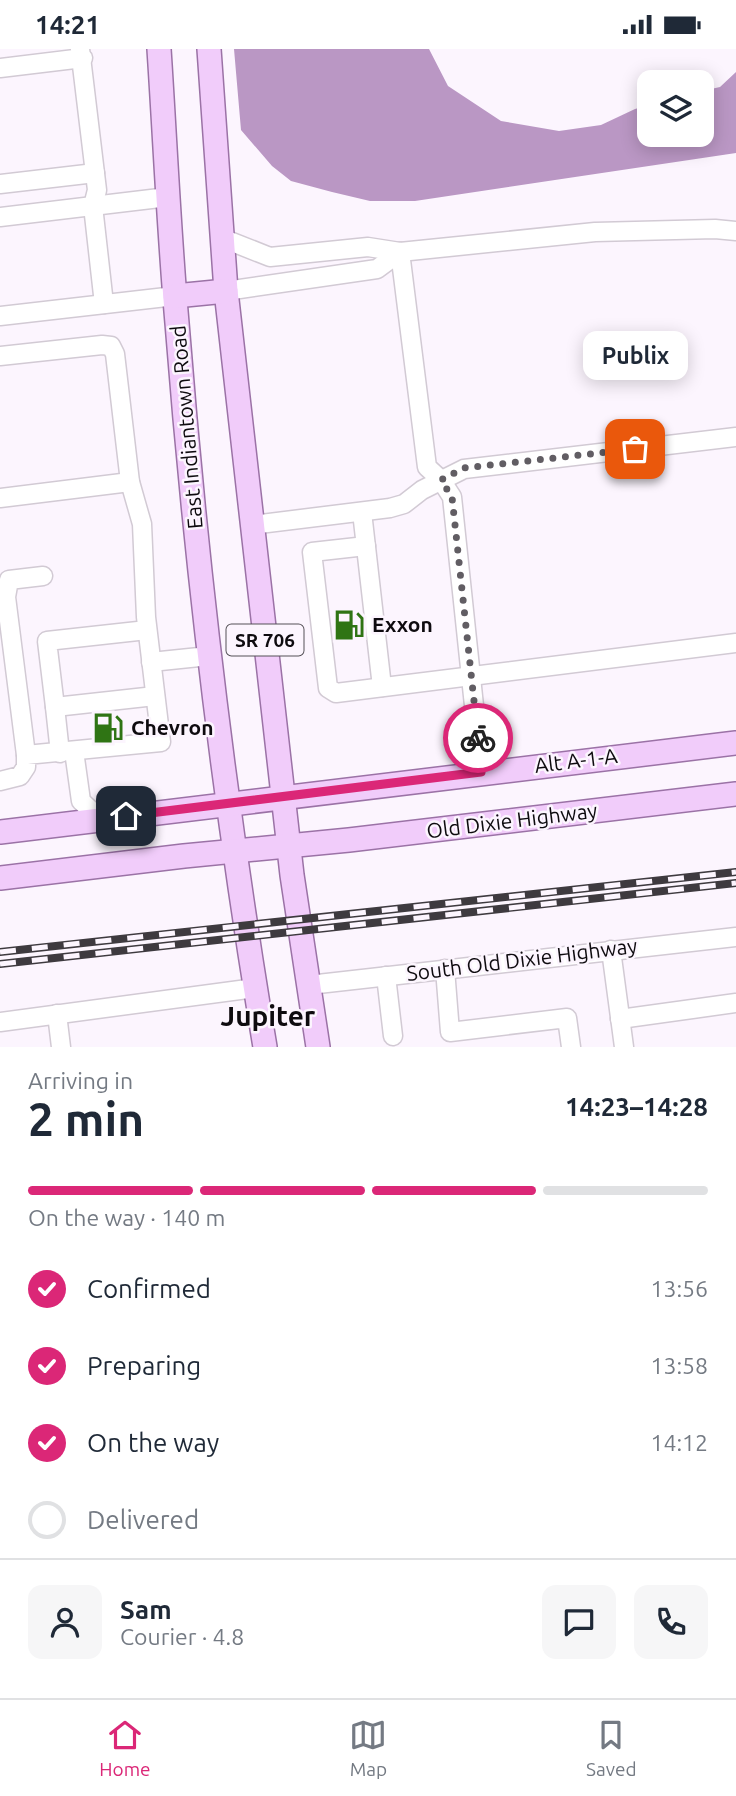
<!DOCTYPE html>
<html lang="en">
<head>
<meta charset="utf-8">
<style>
	:root { --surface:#fff; --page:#f6f6f7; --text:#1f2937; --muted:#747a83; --line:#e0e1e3; --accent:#db2777 }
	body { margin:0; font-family:Ubuntu,sans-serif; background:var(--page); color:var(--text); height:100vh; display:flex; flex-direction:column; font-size:26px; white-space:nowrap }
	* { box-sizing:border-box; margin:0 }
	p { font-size:23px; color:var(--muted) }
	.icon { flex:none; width:38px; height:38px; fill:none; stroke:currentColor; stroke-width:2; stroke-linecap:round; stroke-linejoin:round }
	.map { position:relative; height:998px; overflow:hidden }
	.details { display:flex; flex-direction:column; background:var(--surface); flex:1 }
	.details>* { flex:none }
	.buttons { position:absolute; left:637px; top:21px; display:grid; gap:14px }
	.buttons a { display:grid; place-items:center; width:77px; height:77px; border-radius:14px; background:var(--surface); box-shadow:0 4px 18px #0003; font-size:35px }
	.pin { position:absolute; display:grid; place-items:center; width:60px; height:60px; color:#fff; margin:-30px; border-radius:14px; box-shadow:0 4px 10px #0006 }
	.courier { position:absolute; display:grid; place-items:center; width:70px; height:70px; margin:-35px; border:5px solid #db2777; border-radius:50%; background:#fff; color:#222; box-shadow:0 2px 9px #0007 }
	.bubble { position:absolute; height:49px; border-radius:14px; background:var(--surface); box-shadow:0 4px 18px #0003; font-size:23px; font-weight:700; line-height:49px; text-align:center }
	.overview em { font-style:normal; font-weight:700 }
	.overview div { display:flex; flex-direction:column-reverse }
	.overview { display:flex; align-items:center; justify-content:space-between; height:119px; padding:0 28px }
	h1 { font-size:46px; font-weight:700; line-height:52px }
	.bar { display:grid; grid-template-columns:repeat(4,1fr); gap:10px 7px; align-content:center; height:84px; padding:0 28px }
	.bar i { height:9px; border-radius:5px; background:var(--line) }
	.bar .active { background:var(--accent) }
	.bar p { grid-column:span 4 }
	.line { display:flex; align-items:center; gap:18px; padding:0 28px; border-top:2px solid var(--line) }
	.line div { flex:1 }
	.round { display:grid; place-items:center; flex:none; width:74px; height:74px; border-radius:14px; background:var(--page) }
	ol { padding:0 28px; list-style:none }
	li { display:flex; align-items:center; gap:21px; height:77px }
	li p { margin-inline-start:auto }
	li .icon { padding:7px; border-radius:50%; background:var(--accent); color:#fff; stroke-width:4 }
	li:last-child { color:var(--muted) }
	li i { width:38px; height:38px; border:4px solid var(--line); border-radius:50% }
	.status { display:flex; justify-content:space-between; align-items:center; height:49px; padding:0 35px; background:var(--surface); direction:ltr }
	.status svg { height:19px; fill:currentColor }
	.dock { display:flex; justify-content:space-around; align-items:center; height:98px; border-top:2px solid var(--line); background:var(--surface); font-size:19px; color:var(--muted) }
	.dock a { display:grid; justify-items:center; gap:4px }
	.dock .active { color:var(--accent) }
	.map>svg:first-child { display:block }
	.water { fill:#ba97c4 }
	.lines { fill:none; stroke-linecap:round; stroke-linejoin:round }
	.minor-casing { stroke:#d2cad4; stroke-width:21 }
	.major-casing { stroke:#9b72a6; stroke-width:26 }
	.minor { stroke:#fff; stroke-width:18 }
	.major { stroke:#f1ccfa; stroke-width:23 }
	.rail-casing { stroke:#3e3a3f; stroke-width:8 }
	.rail { stroke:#fcf5fe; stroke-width:5; stroke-dasharray:16; stroke-linecap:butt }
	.done { stroke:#615d63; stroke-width:7; stroke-dasharray:0 12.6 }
	.route { stroke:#db2777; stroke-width:9 }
	.labels { text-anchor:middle; stroke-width:5; stroke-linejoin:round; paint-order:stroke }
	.shield { fill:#fcf5fe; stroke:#555157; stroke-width:2 }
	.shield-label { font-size:19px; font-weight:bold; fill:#0e0b0f }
	.street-label { font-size:21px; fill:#0e0b0f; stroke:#fcf5fe }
	.poi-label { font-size:21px; font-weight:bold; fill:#0e0b0f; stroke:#fcf5fe; text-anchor:start }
	.district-label { font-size:28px; font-weight:bold; fill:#0e0b0f; stroke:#fcf5fe }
</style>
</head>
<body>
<div class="status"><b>14:21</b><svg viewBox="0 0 49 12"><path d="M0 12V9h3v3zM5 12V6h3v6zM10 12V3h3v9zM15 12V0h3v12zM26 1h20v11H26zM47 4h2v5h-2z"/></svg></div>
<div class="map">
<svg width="736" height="998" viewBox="0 0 736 998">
	<rect width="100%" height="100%" fill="#fcf5fe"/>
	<polygon class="water" points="234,0 429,0 448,37 501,72 559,82 601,76 635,60 649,56 649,86 702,86 702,42 720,38 736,23 736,104 415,152 370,152 332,143 291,132 272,117 241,81"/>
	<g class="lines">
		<g class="minor-casing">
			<g id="minor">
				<polyline points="80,0 97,141 93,157 104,255"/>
				<polyline points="0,19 83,9"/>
				<polyline points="0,135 95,124"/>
				<polyline points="0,168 168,148"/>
				<polyline points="222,189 270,208 368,198 400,203 595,183 715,180 736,182"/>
				<polyline points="400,203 427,418 441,431 452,448 481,723"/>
				<polyline points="226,242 377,220 400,203"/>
				<polyline points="0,267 175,247"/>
				<polyline points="0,307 102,296 111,297 115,305 130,433 142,475 146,568 161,693 26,706 26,718 20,727 0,732"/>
				<polyline points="0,449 130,433"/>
				<polyline points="362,463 382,638"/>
				<polyline points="252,476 390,459 404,455 422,441 464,420 736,388"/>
				<polyline points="366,497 312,503 328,639 336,644 736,594"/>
				<polyline points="147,581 47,592 55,658 155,647"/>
				<polyline points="151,613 209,607"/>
				<polyline points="55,658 60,704"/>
				<polyline points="74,702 81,752 100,770"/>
				<polyline points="26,706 6,548 9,531 43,527"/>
				<polyline points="611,901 624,998"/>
				<polyline points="445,920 450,983 567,969 571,998"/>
				<polyline points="386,927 393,987"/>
				<polyline points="309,936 736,888"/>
				<polyline points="57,965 61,998"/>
				<polyline points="620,970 736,954"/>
				<polyline points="0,973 255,939"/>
			</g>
		</g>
		<g class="major-casing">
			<g id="major">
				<path d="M159,0C165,91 169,183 177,274C196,517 225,758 265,998"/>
				<polyline points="209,0 226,242 292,826 318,998"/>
				<polyline points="175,247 226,242"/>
				<polyline points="0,783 736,694"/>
				<polyline points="0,829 184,807 349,791 736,745"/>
			</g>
		</g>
		<use href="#minor" class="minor"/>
		<use href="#major" class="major"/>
		<g class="rail-casing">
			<g id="rail">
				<polyline points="0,903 736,823"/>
				<polyline points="0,915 736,834"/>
			</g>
		</g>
		<use href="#rail" class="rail"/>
	</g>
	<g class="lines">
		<polyline class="done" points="478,689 452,448 441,431 464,419 635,400"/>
		<polyline class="route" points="126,767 481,723 478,689"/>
	</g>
	<defs>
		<g id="fuel-bare" transform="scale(2.415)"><path d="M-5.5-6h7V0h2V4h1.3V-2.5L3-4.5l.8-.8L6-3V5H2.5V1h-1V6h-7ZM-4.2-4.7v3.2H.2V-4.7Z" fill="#2f7414" stroke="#fcf5fe" stroke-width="2.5" paint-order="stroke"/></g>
	</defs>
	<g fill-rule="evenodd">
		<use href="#fuel-bare" x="349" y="576"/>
		<use href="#fuel-bare" x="108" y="679"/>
	</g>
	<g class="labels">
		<rect class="shield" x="226.5" y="575.5" width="77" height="31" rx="5"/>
		<g class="shield-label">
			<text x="265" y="598">SR 706</text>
		</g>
		<g class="street-label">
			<text transform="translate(187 378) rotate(-95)" y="7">East Indiantown Road</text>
			<text transform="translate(576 712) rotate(-7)" y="7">Alt A-1-A</text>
			<text transform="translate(512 772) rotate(-7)" y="7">Old Dixie Highway</text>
			<text transform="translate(522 911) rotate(-7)" y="7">South Old Dixie Highway</text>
		</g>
		<g class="poi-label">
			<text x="372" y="583">Exxon</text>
			<text x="131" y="686">Chevron</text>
		</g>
		<g class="district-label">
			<text x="268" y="977">Jupiter</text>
		</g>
	</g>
</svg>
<div class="buttons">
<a><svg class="icon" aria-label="layers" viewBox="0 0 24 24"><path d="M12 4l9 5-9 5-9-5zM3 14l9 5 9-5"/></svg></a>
</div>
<div class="pin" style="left:635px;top:400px;background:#ea580c"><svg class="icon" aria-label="bag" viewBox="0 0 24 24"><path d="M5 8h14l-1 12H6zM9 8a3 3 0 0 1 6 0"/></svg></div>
<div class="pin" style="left:126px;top:767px;background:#1f2937"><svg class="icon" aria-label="home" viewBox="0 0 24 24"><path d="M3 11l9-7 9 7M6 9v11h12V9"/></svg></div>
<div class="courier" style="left:478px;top:689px"><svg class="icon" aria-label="bike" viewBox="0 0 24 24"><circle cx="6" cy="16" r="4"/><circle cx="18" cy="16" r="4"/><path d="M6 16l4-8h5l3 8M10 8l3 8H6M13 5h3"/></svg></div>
<div class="bubble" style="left:583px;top:282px;width:105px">Publix</div>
</div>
<section class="details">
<div class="overview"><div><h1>2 min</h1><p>Arriving in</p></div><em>14:23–14:28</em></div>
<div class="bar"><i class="active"></i><i class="active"></i><i class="active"></i><i></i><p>On the way · 140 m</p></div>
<ol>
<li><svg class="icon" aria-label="check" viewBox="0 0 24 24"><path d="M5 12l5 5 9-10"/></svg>Confirmed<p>13:56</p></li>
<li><svg class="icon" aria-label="check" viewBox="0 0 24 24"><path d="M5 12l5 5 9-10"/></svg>Preparing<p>13:58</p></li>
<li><svg class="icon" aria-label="check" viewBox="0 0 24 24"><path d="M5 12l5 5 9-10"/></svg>On the way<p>14:12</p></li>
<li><i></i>Delivered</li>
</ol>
<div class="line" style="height:126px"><a class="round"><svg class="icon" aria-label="person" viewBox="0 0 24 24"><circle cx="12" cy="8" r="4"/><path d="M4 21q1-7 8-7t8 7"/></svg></a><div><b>Sam</b><p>Courier · 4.8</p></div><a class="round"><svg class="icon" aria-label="chat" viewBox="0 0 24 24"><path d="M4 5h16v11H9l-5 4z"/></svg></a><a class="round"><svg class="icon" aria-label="phone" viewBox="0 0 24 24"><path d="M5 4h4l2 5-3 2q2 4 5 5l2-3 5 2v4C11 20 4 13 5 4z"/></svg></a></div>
</section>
<nav class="dock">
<a class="active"><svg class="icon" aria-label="home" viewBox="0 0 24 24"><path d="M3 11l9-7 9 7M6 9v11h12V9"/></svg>Home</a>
<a><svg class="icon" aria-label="map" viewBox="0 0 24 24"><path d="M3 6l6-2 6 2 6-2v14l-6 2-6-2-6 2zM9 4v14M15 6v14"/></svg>Map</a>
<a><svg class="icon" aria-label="saved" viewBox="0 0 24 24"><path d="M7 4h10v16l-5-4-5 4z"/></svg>Saved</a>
</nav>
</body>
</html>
